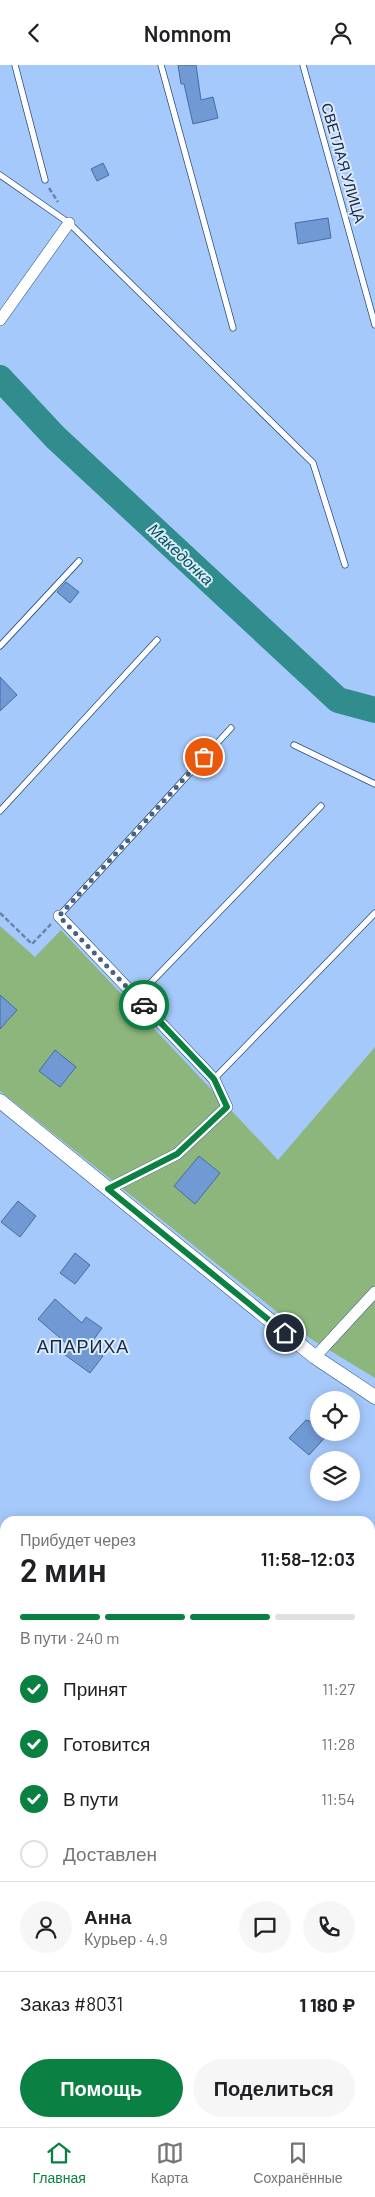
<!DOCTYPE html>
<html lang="ru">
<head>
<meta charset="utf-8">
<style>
	:root { --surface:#fff; --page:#f6f6f6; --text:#202124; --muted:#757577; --line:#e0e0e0; --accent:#0b8043 }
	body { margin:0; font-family:Barlow,sans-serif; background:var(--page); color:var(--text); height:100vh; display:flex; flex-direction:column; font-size:19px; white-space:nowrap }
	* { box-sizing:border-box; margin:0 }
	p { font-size:16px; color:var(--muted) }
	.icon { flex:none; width:28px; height:28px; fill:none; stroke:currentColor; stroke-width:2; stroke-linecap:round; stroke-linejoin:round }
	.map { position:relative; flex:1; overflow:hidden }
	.sheet { position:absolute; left:0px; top:1451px; width:375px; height:611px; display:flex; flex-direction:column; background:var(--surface); border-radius:15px 15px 0 0; box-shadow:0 2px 12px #0003 }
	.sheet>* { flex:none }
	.tools { position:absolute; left:310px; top:1326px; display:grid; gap:10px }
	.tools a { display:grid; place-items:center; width:50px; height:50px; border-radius:50%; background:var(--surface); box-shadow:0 2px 12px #0003; font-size:25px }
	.pin { position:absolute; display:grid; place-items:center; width:42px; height:42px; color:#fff; margin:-21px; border:2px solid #fff; border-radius:50%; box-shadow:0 1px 5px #0007 }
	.courier { position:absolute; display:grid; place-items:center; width:50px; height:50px; margin:-25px; border:4px solid #0b8043; border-radius:50%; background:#fff; color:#222; box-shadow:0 1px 6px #0007 }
	.summary em { font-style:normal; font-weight:600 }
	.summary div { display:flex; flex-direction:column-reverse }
	.summary { display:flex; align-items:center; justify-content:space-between; height:85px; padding:0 20px }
	h1 { font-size:32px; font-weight:600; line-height:38px }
	.bar { display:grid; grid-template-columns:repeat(4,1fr); gap:8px 5px; align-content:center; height:60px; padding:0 20px }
	.bar i { height:6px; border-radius:4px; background:var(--line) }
	.bar .active { background:var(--accent) }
	.bar p { grid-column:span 4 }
	.line { display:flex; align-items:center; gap:12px; padding:0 20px; border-top:1px solid var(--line) }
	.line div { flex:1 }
	.round { display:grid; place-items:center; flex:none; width:52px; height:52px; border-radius:26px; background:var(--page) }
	ol { padding:0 20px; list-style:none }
	li { display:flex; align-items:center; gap:15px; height:55px }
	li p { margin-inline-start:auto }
	li .icon { padding:5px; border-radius:50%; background:var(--accent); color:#fff; stroke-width:4 }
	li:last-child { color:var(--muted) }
	li i { width:28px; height:28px; border:2px solid var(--line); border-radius:50% }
	.primary-button { display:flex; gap:10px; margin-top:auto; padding:10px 20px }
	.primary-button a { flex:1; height:58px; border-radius:30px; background:var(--accent); color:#fff; font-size:20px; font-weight:600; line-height:58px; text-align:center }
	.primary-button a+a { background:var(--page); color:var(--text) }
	header { display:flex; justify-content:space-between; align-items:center; height:65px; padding:0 20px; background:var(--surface); font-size:22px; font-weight:600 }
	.dock { display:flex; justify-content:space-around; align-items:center; height:70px; border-top:1px solid var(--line); background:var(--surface); font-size:14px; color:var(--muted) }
	.dock a { display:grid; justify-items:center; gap:2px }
	.dock .active { color:var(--accent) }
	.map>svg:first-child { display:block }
	.green { fill:#8db67d }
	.water { fill:#318c8e }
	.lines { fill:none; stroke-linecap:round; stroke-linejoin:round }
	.river { stroke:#318c8e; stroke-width:26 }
	.building { fill:#719ad5; stroke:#456ca4 }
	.service-casing { stroke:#274d82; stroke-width:7 }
	.minor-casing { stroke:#274d82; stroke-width:12 }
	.tertiary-casing { stroke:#274d82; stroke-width:15 }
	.path { stroke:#6884ab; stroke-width:2.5; stroke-dasharray:5 2.5; stroke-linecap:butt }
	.service { stroke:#fff; stroke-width:5.5 }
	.minor { stroke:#fff; stroke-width:11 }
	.tertiary { stroke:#fff; stroke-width:14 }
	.done { stroke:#496081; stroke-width:5; stroke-dasharray:0 9 }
	.route { stroke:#0b8043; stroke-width:6 }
	.labels { text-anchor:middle; stroke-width:4; stroke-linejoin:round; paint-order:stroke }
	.street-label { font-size:15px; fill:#172840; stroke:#dbe9fc }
	.water-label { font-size:16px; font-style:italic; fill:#005355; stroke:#dbe9fc }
	.quarter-label { font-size:18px; letter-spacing:1px; fill:#172840; stroke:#dbe9fc }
</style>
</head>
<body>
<header><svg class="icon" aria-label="back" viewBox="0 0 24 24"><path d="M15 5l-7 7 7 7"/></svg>Nomnom<svg class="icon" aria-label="person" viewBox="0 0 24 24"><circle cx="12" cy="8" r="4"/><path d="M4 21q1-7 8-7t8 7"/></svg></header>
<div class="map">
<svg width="375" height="2062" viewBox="0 0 375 2062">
	<rect width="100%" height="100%" fill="#a6c9fb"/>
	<g class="green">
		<polygon points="0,861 35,892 61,865 278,1095 375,982 375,1313 311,1274 0,1026"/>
		<polygon points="375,1751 375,1901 370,1900 370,1761"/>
		<polygon points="0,1946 5,1951 5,2058 277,2058 279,2062 0,2062"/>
	</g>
	<polygon class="water" points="5,1851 5,1914 0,1909 0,1856"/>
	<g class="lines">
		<polyline class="river" points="0,313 55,372 338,635 375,645"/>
	</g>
	<g class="building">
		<polygon points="178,0 196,0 201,35 213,32 218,53 193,59 184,19 181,19"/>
		<polygon points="103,98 109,110 97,116 91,104"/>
		<polygon points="328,153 331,173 298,179 295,158"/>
		<polygon points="66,517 79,527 70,538 57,527"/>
		<polygon points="0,612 17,630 0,646"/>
		<polygon points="0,930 17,945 0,964"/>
		<polygon points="55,985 76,1002 60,1022 39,1006"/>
		<polygon points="199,1091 220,1108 195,1139 174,1121"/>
		<polygon points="18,1136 36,1151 20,1172 1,1157"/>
		<polygon points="75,1188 90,1200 75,1219 60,1208"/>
		<polygon points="55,1234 82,1258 86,1252 102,1263 89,1281 103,1291 90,1308 61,1287 67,1279 38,1254"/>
		<polygon points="306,1355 319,1359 319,1368 329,1368 309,1390 289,1373"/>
	</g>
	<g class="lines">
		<g class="service-casing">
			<g id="service">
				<polyline points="15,0 45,115"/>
				<polyline points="161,0 233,263"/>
				<polyline points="303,0 375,260"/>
				<polyline points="0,110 69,158 313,398 345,500"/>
				<polyline points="0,581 79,496"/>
				<polyline points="294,680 375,719"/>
				<polyline points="0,746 157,575"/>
				<polyline points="59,851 231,663"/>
				<polyline points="137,932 321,741"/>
				<polyline points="214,1014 375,848"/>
			</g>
		</g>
		<g class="minor-casing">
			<g id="minor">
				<polyline points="0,255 69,158"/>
				<polyline points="59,851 214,1014 227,1042 177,1089 108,1124"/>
				<polyline points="315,1292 375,1227"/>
				<polyline points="370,1728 375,1721"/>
				<polyline points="114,2058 118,2062"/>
			</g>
		</g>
		<g class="tertiary-casing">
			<polyline id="tertiary" points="0,1036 315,1292 375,1332"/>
		</g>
		<g class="path">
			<polyline points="49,123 58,137"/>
			<polyline points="0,848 32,879 51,859"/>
		</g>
		<use href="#service" class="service"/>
		<use href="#minor" class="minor"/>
		<use href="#tertiary" class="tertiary"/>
	</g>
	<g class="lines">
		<polyline class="done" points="144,940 59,851 204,692"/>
		<polyline class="route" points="144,940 214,1014 227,1042 177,1089 108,1124 285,1268"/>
	</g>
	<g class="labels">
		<g class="street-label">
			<text transform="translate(343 98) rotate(74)" y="5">СВЕТЛАЯ УЛИЦА</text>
		</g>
		<g class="water-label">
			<text transform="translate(181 489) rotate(43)" y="6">Македонка</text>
		</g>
		<g class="quarter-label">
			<text x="83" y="1288">АПАРИХА</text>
		</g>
	</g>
</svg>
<div class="tools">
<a><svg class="icon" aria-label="locate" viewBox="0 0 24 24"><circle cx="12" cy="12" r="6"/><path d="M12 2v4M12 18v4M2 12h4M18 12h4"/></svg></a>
<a><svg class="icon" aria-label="layers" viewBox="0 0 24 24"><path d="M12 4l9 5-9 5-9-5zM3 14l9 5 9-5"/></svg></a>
</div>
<div class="pin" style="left:204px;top:692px;background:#ea580c"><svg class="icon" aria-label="bag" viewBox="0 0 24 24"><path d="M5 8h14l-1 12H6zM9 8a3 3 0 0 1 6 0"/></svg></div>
<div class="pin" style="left:285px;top:1268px;background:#1f2937"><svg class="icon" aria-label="home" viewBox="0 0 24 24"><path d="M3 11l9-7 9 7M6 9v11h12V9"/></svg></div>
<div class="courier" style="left:144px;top:940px"><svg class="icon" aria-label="car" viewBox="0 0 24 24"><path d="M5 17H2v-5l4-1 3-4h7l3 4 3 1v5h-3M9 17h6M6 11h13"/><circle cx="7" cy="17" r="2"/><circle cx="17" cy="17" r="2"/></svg></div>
<section class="sheet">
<div class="summary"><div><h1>2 мин</h1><p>Прибудет через</p></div><em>11:58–12:03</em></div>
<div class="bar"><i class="active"></i><i class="active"></i><i class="active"></i><i></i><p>В пути · 240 m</p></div>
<ol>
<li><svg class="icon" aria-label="check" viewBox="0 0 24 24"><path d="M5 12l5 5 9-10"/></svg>Принят<p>11:27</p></li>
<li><svg class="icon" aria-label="check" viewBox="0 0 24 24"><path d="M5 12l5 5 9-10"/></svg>Готовится<p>11:28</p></li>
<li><svg class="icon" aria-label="check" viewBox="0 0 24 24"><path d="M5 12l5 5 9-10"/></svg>В пути<p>11:54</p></li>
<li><i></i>Доставлен</li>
</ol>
<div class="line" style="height:90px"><a class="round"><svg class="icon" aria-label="person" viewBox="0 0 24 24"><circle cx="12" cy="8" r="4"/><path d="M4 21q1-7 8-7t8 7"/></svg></a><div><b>Анна</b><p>Курьер · 4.9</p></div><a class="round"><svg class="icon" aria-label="chat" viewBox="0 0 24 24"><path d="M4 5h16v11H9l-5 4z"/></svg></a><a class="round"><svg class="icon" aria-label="phone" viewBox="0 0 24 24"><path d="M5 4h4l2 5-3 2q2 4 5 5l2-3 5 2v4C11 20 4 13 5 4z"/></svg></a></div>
<div class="line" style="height:65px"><div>Заказ #8031</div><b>1 180 ₽</b></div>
<div class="primary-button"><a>Помощь</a><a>Поделиться</a></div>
</section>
</div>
<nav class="dock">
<a class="active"><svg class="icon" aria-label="home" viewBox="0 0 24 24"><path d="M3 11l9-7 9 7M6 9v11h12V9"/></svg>Главная</a>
<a><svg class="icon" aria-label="map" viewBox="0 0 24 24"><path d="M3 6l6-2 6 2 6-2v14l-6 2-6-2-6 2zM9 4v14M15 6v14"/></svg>Карта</a>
<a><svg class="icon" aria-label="saved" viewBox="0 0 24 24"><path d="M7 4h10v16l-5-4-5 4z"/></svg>Сохранённые</a>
</nav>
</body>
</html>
